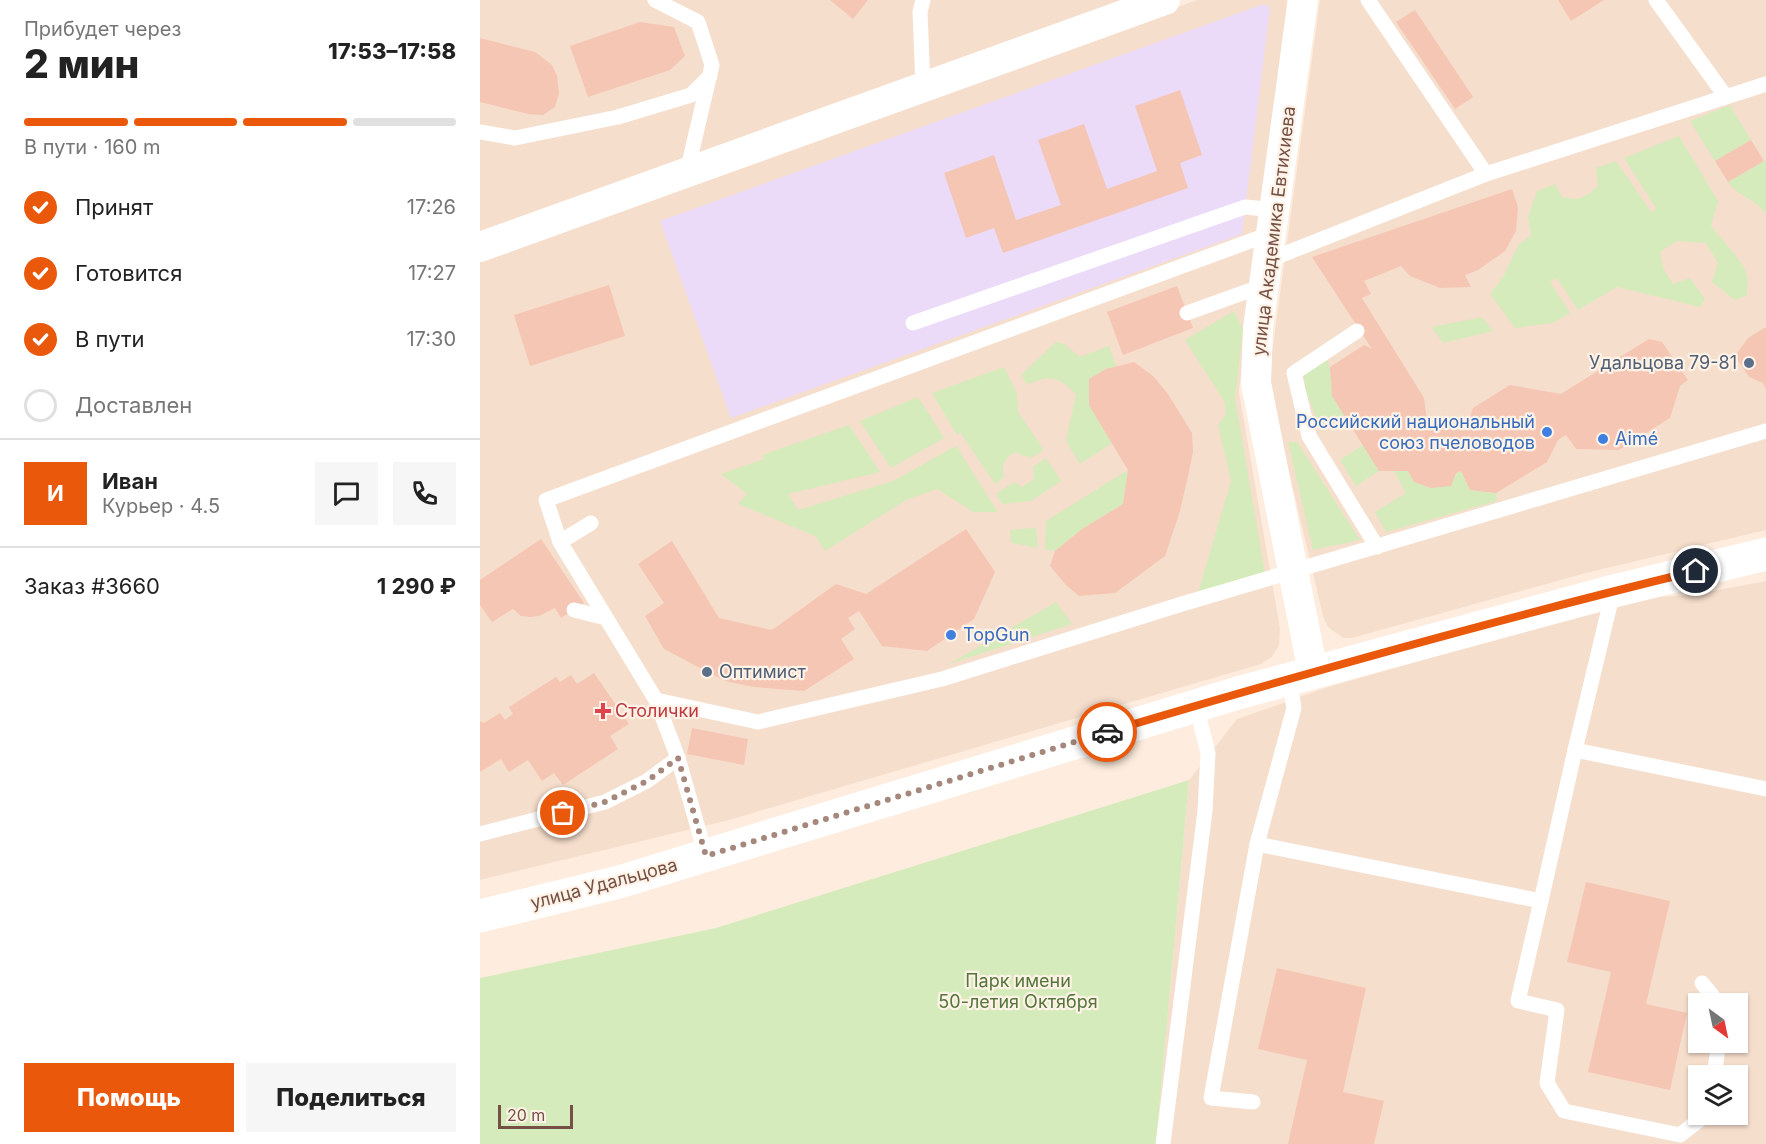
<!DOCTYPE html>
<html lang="ru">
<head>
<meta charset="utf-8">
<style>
	:root { --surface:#fff; --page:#f6f6f6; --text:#222; --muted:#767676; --line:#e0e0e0; --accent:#ea580c }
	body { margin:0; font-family:Inter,sans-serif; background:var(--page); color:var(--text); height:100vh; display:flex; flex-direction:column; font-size:22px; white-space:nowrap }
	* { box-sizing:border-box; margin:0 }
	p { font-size:20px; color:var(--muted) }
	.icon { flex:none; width:33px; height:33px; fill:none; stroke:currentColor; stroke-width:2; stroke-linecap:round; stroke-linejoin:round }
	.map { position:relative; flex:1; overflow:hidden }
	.side { display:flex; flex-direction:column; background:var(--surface); width:480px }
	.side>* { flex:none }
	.needle { width:39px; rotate:147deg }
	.buttons { position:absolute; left:1208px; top:993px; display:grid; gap:12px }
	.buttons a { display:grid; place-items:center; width:60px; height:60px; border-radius:0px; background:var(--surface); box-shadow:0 2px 4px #0004; font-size:30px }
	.scale { position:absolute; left:18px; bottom:15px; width:75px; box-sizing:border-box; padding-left:6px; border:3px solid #755045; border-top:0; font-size:16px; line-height:21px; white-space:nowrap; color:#755045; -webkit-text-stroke:4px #fff2e6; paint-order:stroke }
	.pin { position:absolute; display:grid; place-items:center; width:51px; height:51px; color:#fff; margin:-26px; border:3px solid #fff; border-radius:50%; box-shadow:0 2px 6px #0007 }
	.courier { position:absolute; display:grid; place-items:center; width:60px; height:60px; margin:-30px; border:4px solid #ea580c; border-radius:50%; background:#fff; color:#222; box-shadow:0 2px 8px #0007 }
	.headline em { font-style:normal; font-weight:800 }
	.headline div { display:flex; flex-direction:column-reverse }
	.headline { display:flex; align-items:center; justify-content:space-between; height:102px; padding:0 24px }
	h1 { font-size:39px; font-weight:800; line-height:45px }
	.bar { display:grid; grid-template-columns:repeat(4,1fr); gap:9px 6px; align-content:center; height:72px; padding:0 24px }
	.bar i { height:8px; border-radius:4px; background:var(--line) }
	.bar .on { background:var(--accent) }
	.bar p { grid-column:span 4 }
	.line { display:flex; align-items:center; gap:15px; padding:0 24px; border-top:2px solid var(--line) }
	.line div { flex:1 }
	.round { display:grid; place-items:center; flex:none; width:63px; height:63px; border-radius:0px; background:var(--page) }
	ol { padding:0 24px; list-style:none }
	li { display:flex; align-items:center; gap:18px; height:66px }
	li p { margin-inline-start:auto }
	li .icon { padding:6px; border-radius:50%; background:var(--accent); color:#fff; stroke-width:4 }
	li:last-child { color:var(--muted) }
	li i { width:33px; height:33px; border:3px solid var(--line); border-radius:50% }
	.primary-button { display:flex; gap:12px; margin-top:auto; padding:12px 24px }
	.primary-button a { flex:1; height:69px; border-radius:0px; background:var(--accent); color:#fff; font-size:24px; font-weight:800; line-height:69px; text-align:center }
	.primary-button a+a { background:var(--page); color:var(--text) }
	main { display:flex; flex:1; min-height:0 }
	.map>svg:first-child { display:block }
	.residential { fill:#f6decc; fill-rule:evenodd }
	.education { fill:#ebdbf9 }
	.green { fill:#d5ebbc }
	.building { fill:#f5c6b4 }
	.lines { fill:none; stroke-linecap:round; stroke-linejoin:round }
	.service { stroke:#fff; stroke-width:15 }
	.minor { stroke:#fff; stroke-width:30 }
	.tertiary { stroke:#fff; stroke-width:33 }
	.done { stroke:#a5877b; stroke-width:6; stroke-dasharray:0 10.8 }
	.route { stroke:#ea580c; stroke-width:8 }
	.service-dot { fill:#5c6f8a; stroke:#fff2e6; stroke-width:2 }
	.shop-dot { fill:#3f7fe0; stroke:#fff2e6; stroke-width:2 }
	.health-dot { fill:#e0444e; stroke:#fff2e6; stroke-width:2 }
	.labels { text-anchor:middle; stroke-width:4.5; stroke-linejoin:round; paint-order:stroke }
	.street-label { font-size:18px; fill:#755045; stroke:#fff2e6 }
	.service-label { font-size:18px; fill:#4e5e75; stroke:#fff2e6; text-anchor:end }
	.shop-label { font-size:18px; fill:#366cbe; stroke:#fff2e6; text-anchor:start }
	.health-label { font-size:18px; fill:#be3a42; stroke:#fff2e6; text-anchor:start }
	.park-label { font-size:18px; fill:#53763a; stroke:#fff2e6 }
</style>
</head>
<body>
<main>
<section class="side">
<div class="headline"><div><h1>2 мин</h1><p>Прибудет через</p></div><em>17:53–17:58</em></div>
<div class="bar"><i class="on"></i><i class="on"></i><i class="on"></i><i></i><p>В пути · 160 m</p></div>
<ol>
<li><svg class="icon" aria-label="check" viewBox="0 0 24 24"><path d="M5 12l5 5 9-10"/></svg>Принят<p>17:26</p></li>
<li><svg class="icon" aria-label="check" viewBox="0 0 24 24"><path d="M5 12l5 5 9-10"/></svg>Готовится<p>17:27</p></li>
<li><svg class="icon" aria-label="check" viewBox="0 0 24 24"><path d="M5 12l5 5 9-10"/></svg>В пути<p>17:30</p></li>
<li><i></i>Доставлен</li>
</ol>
<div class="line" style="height:108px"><b class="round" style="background:var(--accent);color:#fff">И</b><div><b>Иван</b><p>Курьер · 4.5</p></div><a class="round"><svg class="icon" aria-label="chat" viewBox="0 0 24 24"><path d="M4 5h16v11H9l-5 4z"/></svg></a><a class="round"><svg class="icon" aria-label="phone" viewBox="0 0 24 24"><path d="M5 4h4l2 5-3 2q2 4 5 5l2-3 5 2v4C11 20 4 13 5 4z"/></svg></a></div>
<div class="line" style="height:78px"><div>Заказ #3660</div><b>1 290 ₽</b></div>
<div class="primary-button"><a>Помощь</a><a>Поделиться</a></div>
</section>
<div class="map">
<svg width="1286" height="1144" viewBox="0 0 1286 1144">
	<rect width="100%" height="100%" fill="#feedde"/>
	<g class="residential">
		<polygon points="0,0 651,0 0,236"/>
		<polygon points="717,0 806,0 807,2 759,392 800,628 799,645 792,657 781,664 249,820 0,880 0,256"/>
		<polygon points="840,0 1286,0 1286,530 1106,573 872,638 863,638 848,627 843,616 788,382"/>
		<path d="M1286,581V1144H676L709,780L757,719L845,688L1160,598L1212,595ZM1218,1004H1257V1042H1218ZM1218,1076H1257V1114H1218Z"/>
	</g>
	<polygon class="education" points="784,4 790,8 762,234 251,418 180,221"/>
	<g class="green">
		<polygon points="1250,105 1271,140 1235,161 1210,121"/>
		<path d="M1199,136L1238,201L1231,226C1241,240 1263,259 1267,276C1268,281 1267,289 1267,295L1255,300L1232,282L1238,263L1226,243L1197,241L1180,252L1183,268L1193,284L1210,278L1225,299L1220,307L1137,287L1098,310L1077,278L1070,282L1090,313L1072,323L1035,328L1010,294L1023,277L1039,244L1051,236L1048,217L1057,191L1075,184L1082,197C1100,201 1104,198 1118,186L1116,168L1136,161L1172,213L1176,208L1144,158Z"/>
		<path d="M1286,160V214C1275,198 1260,198 1248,182Z"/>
		<polygon points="754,311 763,329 755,398 786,580 716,600 751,481 738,425 746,414 744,401 705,340"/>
		<polygon points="1002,317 1013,331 963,343 952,327"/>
		<path d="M576,342L584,344L600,357L629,346L636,366L626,369L609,379V405L632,443L600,464L586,441L596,394C577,375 571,375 547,384L541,375Z"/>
		<polygon points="844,353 850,367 852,396 864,415 842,432 825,389 823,367"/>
		<path d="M524,367L537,393L538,412L564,450L551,458L534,452C524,460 521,465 524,477L515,484L480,432L477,435L452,393Z"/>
		<polygon points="438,397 464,438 411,468 380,421"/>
		<polygon points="369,425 400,472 308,494 318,510 413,481 476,446 518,512 493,512 457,489 426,500 345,551 335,536 258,504 267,494 241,474 284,459 282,455"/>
		<polygon points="808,442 817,442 880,540 833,550"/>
		<polygon points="883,445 899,471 876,486 860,460"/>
		<polygon points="566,458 581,481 551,501 522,504 516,494 534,482 542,487 554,479 553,467"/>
		<polygon points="648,470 643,504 602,529 575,551 565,549 566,521"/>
		<polygon points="914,471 928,471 934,482 951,488 981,471 990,490 1016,493 1017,501 906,532 895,512 926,493"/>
		<polygon points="556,528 558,548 531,543 530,530"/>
		<polygon points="576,602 592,624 469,664"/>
		<polygon points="709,780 676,1144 0,1144 0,978 236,928"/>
	</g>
	<g class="building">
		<polygon points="350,0 388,0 373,19"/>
		<polygon points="1078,0 1124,0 1091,21"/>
		<polygon points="935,10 993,97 975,109 916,22"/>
		<polygon points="160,22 194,27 205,56 190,70 108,97 90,46"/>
		<polygon points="0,38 55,52 72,65 77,76 79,94 75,107 63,115 48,114 0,102"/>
		<polygon points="700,90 722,155 700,163 708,188 523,253 514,228 486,238 464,173 514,155 536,220 581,205 558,140 604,124 627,189 677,171 655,106"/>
		<polygon points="1271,140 1284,161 1248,182 1235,161"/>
		<polygon points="1032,189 1038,207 1036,231 1025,251 998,270 985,275 991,287 960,288 930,276 921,266 884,281 891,294 882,298 944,398 947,421 985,431 993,408 1030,385 1081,394 1169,339 1182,342 1208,380 1200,386 1190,418 1139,450 1096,449 1086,435 1078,440 1067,462 1016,493 990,490 981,471 976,473 971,486 951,488 934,482 928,471 899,471 852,396 850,367 884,345 892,349 832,257"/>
		<polygon points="129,285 145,336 50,366 34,315"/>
		<polygon points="697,286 713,328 643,355 627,312"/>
		<polygon points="1286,327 1286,390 1283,383 1269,377 1255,356 1268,338"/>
		<polygon points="654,362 673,376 688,394 712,433 713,452 708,476 700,511 685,556 635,593 599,596 586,585 570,566 575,551 602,529 643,504 648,470 609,405 609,379 626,369"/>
		<polygon points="486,529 515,572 494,619 447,651 402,646 379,611 368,618 375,629 361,639 374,659 324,691 274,687 245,681 184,649 165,616 184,603 158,564 192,541 239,618 292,630 356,584 386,594"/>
		<polygon points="61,539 104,603 81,618 75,608 59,616 50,617 41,616 33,609 12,622 0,605 0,580"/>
		<polygon points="114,673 149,724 130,736 138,749 83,785 74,773 62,781 48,760 29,772 21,759 0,772 0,721 4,723 20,713 25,720 33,714 29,707 76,677 80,682 91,675 97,684"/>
		<polygon points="212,728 268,739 264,765 207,754"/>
		<polygon points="1106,882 1190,901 1166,1004 1207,1013 1190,1090 1108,1072 1131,972 1087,962"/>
		<polygon points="797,968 886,988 863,1092 904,1101 894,1144 808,1144 827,1060 778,1049"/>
	</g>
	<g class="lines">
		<g class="service">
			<polyline points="175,0 218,22 232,65 207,172"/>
			<polyline points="443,0 440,12 443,87"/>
			<polyline points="888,0 1006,174"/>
			<polyline points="1176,0 1246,97"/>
			<polyline points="0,132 35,138 138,117 211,95 230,76"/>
			<polyline points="789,260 1006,174 1286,84"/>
			<polyline points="707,313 785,285"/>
			<polyline points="433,323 765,207 796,210"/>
			<polyline points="877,331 814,373 829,436 897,547"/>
			<polyline points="111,523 80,542 176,700 198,758 226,856"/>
			<polyline points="80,542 66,500 792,233"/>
			<polyline points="94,610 126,618"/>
			<polyline points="176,700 278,722 462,679 702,604 1286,431"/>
			<polyline points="1095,750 1133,592"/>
			<polyline points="0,834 125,802 167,781 198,758"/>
			<polyline points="777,844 1061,901 1095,750 1286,789"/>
			<polyline points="1061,901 1038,1001 1077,1010 1067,1083 1084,1111 1200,1135 1227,1114"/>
			<polyline points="1222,983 1239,1004"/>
			<polyline points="1234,1076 1239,1042"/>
			<polyline points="773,1102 731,1098 777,844 814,708 809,679"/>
			<polyline points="683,1144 725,811 728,753 716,706"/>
		</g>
		<g class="minor">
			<polyline points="823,0 778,328 776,383 833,672"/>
			<polyline points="0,247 685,0"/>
		</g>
		<polyline class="tertiary" points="0,916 139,882 758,693 1134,591 1286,554"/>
	</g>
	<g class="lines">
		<polyline class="done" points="83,813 125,802 167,781 198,758 226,856 627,732"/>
		<path class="route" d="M627,732C822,674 1018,619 1216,571"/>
	</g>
	<g class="service-dot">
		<circle cx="1269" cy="363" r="6"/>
		<circle cx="227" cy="672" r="6"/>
	</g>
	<g class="shop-dot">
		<circle cx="1067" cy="432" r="6"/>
		<circle cx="1123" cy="439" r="6"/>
		<circle cx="471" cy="635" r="6"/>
	</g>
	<path class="health-dot" d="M120 702h6v6h6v6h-6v6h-6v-6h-6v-6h6z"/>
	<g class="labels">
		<g class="street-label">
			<text transform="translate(794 231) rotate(-83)" y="6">улица Академика Евтихиева</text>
			<text transform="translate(124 884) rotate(-15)" y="6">улица Удальцова</text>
		</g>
		<g class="service-label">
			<text x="1257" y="369">Удальцова 79-81</text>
			<text x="239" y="678" text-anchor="start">Оптимист</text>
		</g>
		<g class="shop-label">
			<text x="1055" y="428" text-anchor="end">Российский национальный<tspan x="1055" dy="21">союз пчеловодов</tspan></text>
			<text x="1135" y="445">Aimé</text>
			<text x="483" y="641">TopGun</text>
		</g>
		<g class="health-label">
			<text x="135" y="717">Столички</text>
		</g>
		<g class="park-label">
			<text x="538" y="987">Парк имени<tspan x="538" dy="21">50-летия Октября</tspan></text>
		</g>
	</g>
</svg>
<div class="buttons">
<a><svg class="needle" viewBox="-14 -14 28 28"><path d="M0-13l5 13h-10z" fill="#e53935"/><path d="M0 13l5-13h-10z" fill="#767676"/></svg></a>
<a><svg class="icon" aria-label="layers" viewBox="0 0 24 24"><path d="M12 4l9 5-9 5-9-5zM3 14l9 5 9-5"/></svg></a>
</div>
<div class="scale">20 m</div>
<div class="pin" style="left:83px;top:813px;background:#ea580c"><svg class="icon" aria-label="bag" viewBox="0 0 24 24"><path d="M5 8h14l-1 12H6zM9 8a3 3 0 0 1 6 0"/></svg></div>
<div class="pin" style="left:1216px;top:571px;background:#1f2937"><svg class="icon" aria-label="home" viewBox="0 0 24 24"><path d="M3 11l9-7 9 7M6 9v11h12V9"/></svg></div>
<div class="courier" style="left:627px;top:732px"><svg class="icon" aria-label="car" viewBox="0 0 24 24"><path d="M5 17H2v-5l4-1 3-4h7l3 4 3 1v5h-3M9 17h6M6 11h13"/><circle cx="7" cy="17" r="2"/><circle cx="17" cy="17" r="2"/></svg></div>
</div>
</main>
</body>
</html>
